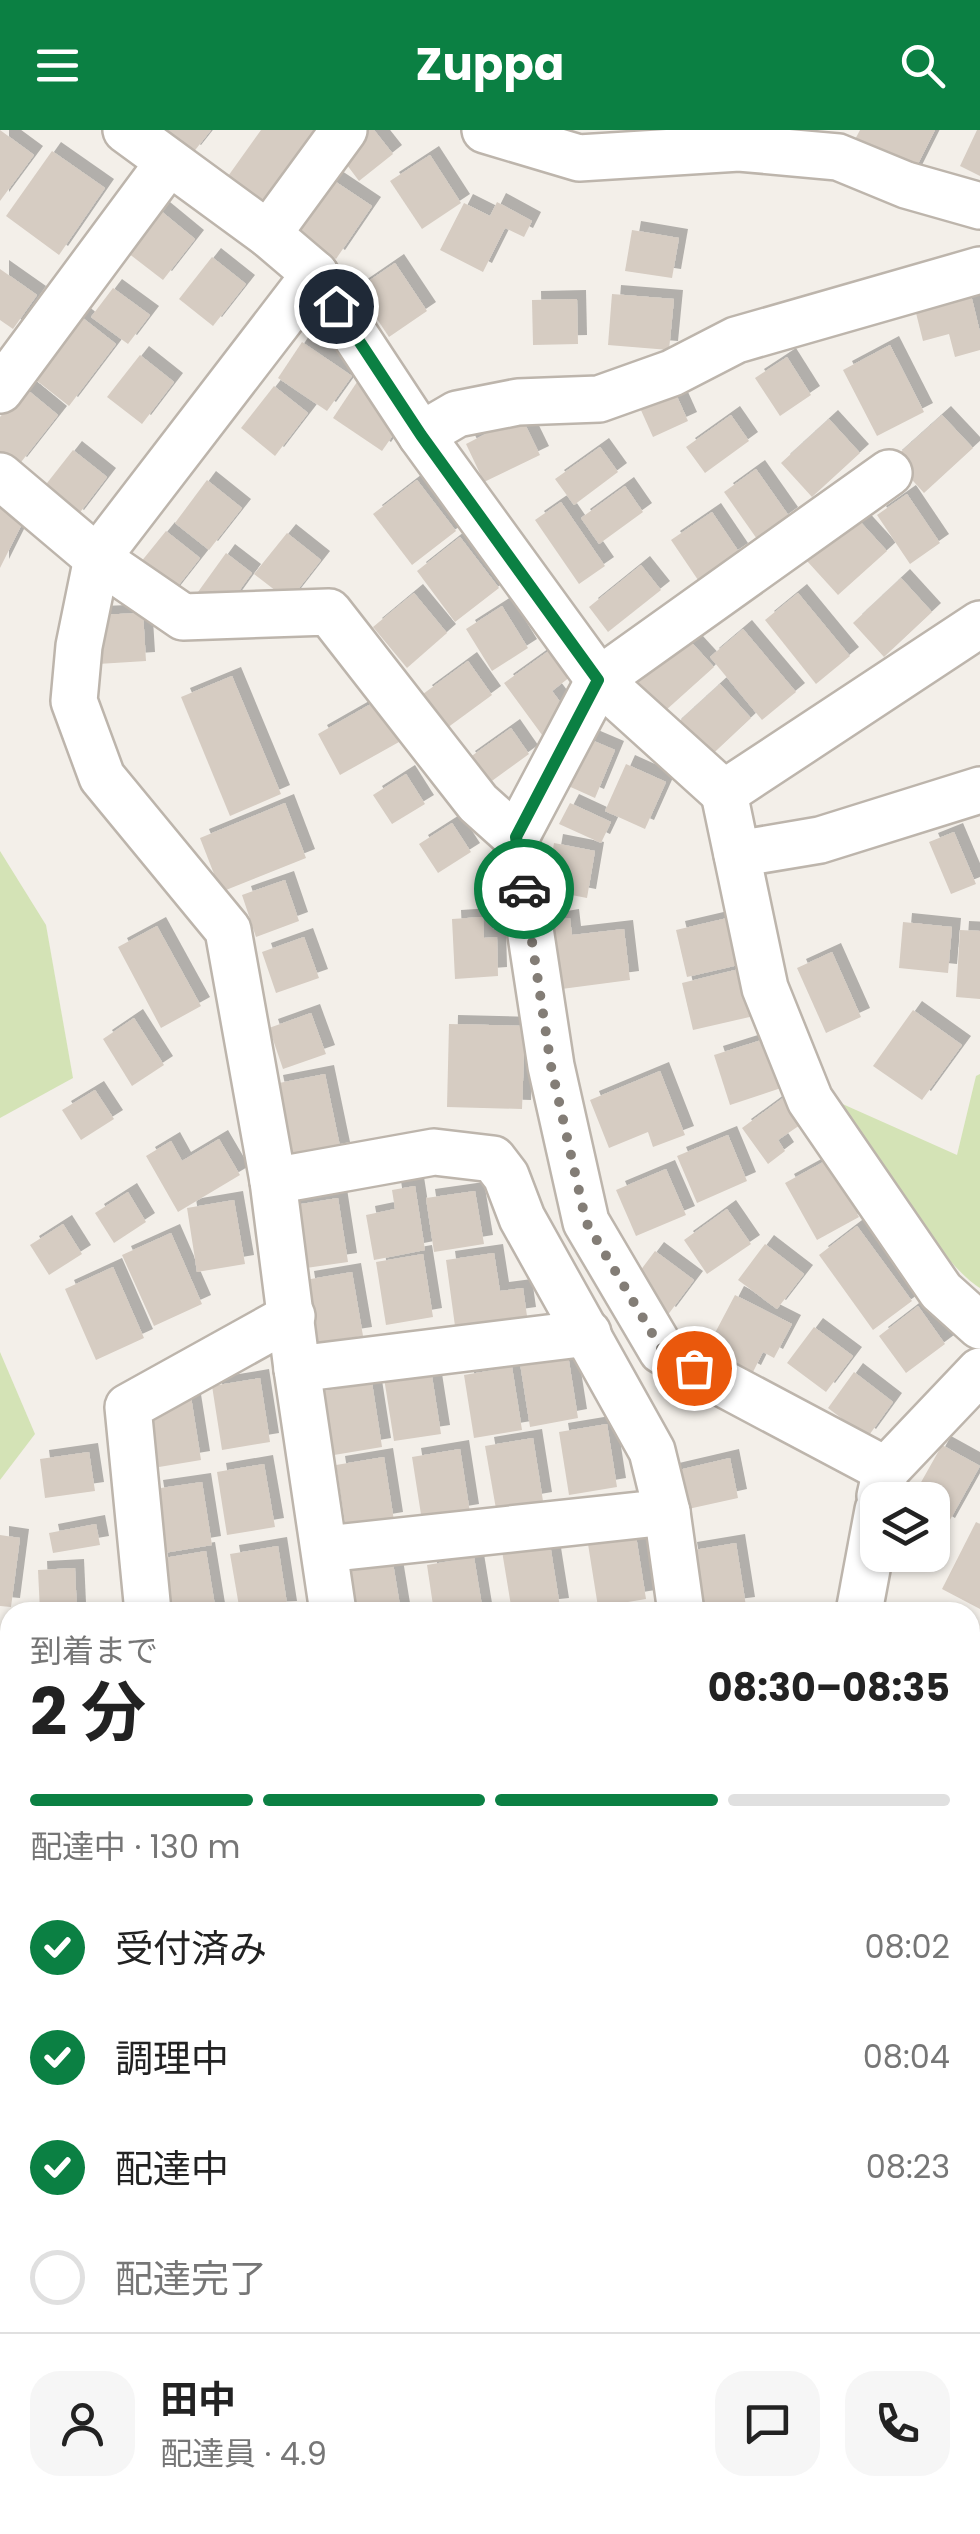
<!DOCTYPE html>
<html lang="ja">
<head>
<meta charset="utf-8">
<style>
	:root { --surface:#fff; --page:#f6f6f6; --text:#222; --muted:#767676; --line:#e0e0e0; --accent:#0b8043 }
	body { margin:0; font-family:Poppins,"Noto Sans JP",sans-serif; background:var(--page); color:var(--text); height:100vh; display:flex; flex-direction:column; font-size:38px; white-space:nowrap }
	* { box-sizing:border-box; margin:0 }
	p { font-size:32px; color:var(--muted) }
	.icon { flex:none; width:55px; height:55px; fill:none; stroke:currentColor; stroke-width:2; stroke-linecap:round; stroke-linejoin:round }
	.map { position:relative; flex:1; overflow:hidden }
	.details { position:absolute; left:0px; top:1472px; width:980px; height:932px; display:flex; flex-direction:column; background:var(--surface); border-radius:30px 30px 0 0; box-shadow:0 2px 8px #0004 }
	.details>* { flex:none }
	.fabs { position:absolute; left:860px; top:1352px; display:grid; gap:20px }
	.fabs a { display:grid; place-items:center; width:90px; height:90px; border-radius:20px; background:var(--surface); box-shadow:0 2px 8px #0004; font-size:50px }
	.pin { position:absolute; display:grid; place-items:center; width:85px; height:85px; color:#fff; margin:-42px; border:5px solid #fff; border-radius:50%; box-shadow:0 2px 10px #0007 }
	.courier { position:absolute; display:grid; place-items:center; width:100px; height:100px; margin:-50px; border:8px solid #0b8043; border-radius:50%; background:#fff; color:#222; box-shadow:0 2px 12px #0007 }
	.headline em { font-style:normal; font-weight:700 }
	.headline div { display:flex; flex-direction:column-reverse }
	.headline { display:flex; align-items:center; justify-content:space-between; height:170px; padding:0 30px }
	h1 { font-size:65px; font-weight:700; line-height:75px }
	.bar { display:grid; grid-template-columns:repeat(4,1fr); gap:15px 10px; align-content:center; height:120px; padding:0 30px }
	.bar i { height:12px; border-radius:8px; background:var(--line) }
	.bar .active { background:var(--accent) }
	.bar p { grid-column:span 4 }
	.line { display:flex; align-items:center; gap:25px; padding:0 30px; border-top:2px solid var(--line) }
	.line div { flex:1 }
	.round { display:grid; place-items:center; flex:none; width:105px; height:105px; border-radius:30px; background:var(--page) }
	ol { padding:0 30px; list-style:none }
	li { display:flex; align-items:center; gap:30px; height:110px }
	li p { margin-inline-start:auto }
	li .icon { padding:10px; border-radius:50%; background:var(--accent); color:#fff; stroke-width:4 }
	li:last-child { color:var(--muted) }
	li i { width:55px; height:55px; border:5px solid var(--line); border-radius:50% }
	header { display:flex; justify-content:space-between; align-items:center; height:130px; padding:0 30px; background:var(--accent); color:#fff; font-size:45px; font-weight:700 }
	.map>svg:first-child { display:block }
	.green { fill:#d4e3b6 }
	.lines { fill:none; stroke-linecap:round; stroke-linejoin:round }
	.river { stroke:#acd7e9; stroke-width:65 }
	.building { fill:#d6ccc2; filter:url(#shadow) }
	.minor-casing { stroke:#bdb5ac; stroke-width:50 }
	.minor { stroke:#fff; stroke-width:45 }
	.done { stroke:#837d76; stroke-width:10; stroke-dasharray:0 18 }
	.route { stroke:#0b8043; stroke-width:12 }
</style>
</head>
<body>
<header><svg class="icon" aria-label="menu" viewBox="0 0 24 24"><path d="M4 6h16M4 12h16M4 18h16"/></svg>Zuppa<svg class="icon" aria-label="search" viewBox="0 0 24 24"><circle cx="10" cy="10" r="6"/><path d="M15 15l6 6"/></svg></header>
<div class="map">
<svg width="980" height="2404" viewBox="0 0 980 2404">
	<defs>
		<filter id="shadow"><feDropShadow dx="9" dy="-9" stdDeviation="0" flood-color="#0004"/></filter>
	</defs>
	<rect width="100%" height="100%" fill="#f3efe9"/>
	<g class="green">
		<polygon points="0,721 46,795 73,948 0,988"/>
		<path d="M980,944V1158C942,1136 867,1014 838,972L957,1025L976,946Z"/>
		<polygon points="0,1222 35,1304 0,1350"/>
		<polygon points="0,1520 10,1525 10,1757 0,1756"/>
		<polygon points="0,2289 10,2291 10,2395 76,2395 48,2404 0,2404"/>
		<polygon points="970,2306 980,2313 980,2404 879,2404 877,2395 970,2395"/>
	</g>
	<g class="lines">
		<g class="river">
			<polyline points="970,2175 980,2172"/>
			<polyline points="854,2395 855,2404"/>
		</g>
	</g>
	<g class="building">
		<polygon points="0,0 34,25 0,71"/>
		<polygon points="161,0 211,0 192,24"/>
		<polygon points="261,0 315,0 262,75 226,49"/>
		<polygon points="367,0 374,0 393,24 359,51 338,23"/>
		<polygon points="860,0 935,0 911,48 851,17"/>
		<polygon points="977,0 980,0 980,46 960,36"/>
		<polygon points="52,21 105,58 59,125 6,86"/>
		<polygon points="430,25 461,73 422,99 390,51"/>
		<polygon points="324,44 372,76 336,129 289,97"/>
		<polygon points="497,72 532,91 524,107 505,98 483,142 440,120 464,73 490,86"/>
		<polygon points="161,81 195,109 163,150 128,123"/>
		<polygon points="632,100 679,108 672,148 625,141"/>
		<polygon points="212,127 246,154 213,196 179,169"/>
		<polygon points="395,133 427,181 389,207 357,159"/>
		<polygon points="0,139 37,165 13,199 0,190"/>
		<polygon points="113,158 150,185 128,214 91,187"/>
		<polygon points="612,164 674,169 669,220 608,215"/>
		<polygon points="971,165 980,202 980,220 955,227 949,204 923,211 915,179"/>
		<polygon points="577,169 578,214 533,215 532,170"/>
		<polygon points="79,185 116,214 69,276 32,247"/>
		<polygon points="302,212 352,246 327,281 278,248"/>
		<polygon points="890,215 924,282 877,306 843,240"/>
		<polygon points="140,225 174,252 142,294 107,267"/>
		<polygon points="787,227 811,265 780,286 755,248"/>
		<polygon points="357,252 407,285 382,321 333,288"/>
		<polygon points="274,256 308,283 275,326 241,298"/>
		<polygon points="24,257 58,285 18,336 0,321 0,287"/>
		<polygon points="675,262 688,291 653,307 640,278"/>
		<polygon points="731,285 749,311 705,343 686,317"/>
		<polygon points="942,285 973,318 924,363 893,329"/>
		<polygon points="521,286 540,325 484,352 466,314"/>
		<polygon points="829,289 860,323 812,367 781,333"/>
		<polygon points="600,317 618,342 574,375 555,349"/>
		<polygon points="73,320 107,347 75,389 40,362"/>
		<polygon points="756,339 789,386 757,409 724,362"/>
		<polygon points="207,350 242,378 209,420 175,393"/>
		<polygon points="417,350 456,401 412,435 373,384"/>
		<polygon points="625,356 643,382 599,414 581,388"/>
		<polygon points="907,364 940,413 910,434 877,385"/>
		<polygon points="561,372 605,436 579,454 535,390"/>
		<polygon points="0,375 25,388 0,438"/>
		<polygon points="712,382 739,422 698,450 671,410"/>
		<polygon points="856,387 887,421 838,465 807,431"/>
		<polygon points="166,401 200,428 167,470 132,443"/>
		<polygon points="287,403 321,430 289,471 254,444"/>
		<polygon points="460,407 499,458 455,492 417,441"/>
		<polygon points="226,423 252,443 224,482 198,462"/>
		<polygon points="641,435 661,460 608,502 589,477"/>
		<polygon points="901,448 932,482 884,527 853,493"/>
		<polygon points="414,463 447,503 407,538 373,497"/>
		<polygon points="798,463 850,526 816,554 765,490"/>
		<polygon points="502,476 528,518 492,541 466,499"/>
		<polygon points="143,483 146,531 98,534 95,485"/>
		<polygon points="743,499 796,562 762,590 710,527"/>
		<polygon points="683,503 714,537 665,581 634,548"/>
		<polygon points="550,520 570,547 552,561 573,589 545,609 504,553"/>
		<polygon points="468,531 492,565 447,598 423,564"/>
		<polygon points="232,546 281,664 230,686 181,567"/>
		<polygon points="720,554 751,588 703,633 672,598"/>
		<polygon points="376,571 399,612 340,645 318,604"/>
		<polygon points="511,598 529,624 485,656 466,630"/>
		<polygon points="575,603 615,620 595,668 555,650"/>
		<polygon points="626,634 666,652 645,699 605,681"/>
		<polygon points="406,644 425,674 392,694 373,665"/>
		<polygon points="285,673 306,728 221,762 200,708"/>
		<polygon points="570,673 611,692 601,713 559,694"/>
		<polygon points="452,693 471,722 438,743 419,714"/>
		<polygon points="954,702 976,754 951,764 929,712"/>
		<polygon points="554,713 595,721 587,768 561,763 566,739 550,736"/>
		<polygon points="285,750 299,791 256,807 242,765"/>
		<polygon points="736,786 747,833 687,847 676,800"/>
		<polygon points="483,787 484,808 497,807 498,846 455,849 452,789"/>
		<polygon points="570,788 572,805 624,799 630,850 554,860 546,792"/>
		<polygon points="903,792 952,797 948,843 899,838"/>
		<polygon points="157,796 201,876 161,898 118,817"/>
		<polygon points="960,800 980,801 980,869 956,867"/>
		<polygon points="304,807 319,848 276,863 262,822"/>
		<polygon points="832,822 861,887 826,903 797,838"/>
		<polygon points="743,838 754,886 693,900 682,853"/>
		<polygon points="913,880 962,915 922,970 873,936"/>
		<polygon points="311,883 326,924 283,939 269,898"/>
		<polygon points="134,888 164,935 132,956 103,909"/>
		<polygon points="449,894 525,896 522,979 447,977"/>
		<polygon points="768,908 784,957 730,975 714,925"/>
		<polygon points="660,941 685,1005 653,1017 648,1002 609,1018 590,970"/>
		<polygon points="325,944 341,1021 290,1031 274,954"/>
		<polygon points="95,960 114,989 81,1010 62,980"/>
		<polygon points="787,965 806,991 778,1010 785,1021 768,1034 742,998"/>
		<polygon points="728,1005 747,1051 697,1073 677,1026"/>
		<polygon points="219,1009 240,1045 178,1082 146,1026 171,1011 182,1031"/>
		<polygon points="827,1030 859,1087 817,1110 785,1053"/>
		<polygon points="666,1039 686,1085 636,1106 616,1060"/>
		<polygon points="415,1056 425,1120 374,1130 366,1085 395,1079 392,1060"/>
		<polygon points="475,1061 484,1114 434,1122 426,1068"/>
		<polygon points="128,1062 146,1092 114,1113 95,1083"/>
		<polygon points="338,1068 348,1132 299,1139 289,1076"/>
		<polygon points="234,1070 245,1134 197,1142 187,1078"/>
		<polygon points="727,1079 751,1114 707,1144 684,1110"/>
		<polygon points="63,1094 82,1124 49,1145 30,1115"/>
		<polygon points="857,1096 912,1171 873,1200 819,1125"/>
		<polygon points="171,1103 202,1174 154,1196 122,1125"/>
		<polygon points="765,1114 804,1144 777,1179 738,1150"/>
		<polygon points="655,1121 694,1150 667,1186 628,1157"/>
		<polygon points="494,1123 500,1161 523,1158 527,1186 455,1196 446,1130"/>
		<polygon points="423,1124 433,1187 386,1195 376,1132"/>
		<polygon points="113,1137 144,1208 96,1230 65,1159"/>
		<polygon points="352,1142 363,1206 315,1213 305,1150"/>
		<polygon points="735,1165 792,1194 774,1228 763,1222 752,1244 706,1220"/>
		<polygon points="918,1176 945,1214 906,1243 879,1206"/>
		<polygon points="814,1197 853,1226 826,1262 787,1233"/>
		<polygon points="568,1225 578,1288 530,1297 520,1233"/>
		<polygon points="512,1237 522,1300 474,1308 464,1245"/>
		<polygon points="431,1240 441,1304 394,1311 384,1248"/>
		<polygon points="854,1242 893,1272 867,1308 828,1278"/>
		<polygon points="260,1248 270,1312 222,1320 212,1256"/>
		<polygon points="372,1253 382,1317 334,1325 324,1261"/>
		<polygon points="191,1267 201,1330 153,1338 143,1274"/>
		<polygon points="607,1294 617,1357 569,1365 559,1302"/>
		<polygon points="533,1308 543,1371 496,1379 485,1316"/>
		<polygon points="942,1315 980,1336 946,1397 932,1389 932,1370 911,1370"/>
		<polygon points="460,1319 470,1383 422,1391 412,1327"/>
		<polygon points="89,1322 95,1361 45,1368 40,1329"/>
		<polygon points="384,1327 394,1391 346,1399 336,1335"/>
		<polygon points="730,1328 738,1368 679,1381 670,1342"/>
		<polygon points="264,1334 275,1397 227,1405 217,1342"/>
		<polygon points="202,1352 212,1415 164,1423 154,1359"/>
		<polygon points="976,1392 980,1394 980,1479 942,1459"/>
		<polygon points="96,1394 100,1415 53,1423 49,1403"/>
		<polygon points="0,1405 20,1408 11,1477 0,1476"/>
		<polygon points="636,1406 646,1469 598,1477 588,1414"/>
		<polygon points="736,1413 746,1476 698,1482 688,1421"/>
		<polygon points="550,1414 560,1477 512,1482 502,1421"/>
		<polygon points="278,1416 288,1480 240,1482 230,1424"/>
		<polygon points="206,1421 216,1482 167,1482 158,1429"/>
		<polygon points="474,1427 483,1482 434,1482 427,1435"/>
		<polygon points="393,1433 401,1482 352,1482 345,1441"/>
		<polygon points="75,1438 77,1482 40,1482 38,1440"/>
		<polygon points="970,1510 980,1515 980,1574 970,1569"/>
		<polygon points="0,1848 10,1852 10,1925 0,1950"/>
	</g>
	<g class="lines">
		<g class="minor-casing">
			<g id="minor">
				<polyline points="126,0 268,104 315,144 421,305 599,550 724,663 980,494"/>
				<polyline points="485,0 579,28 739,18 838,27 906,55 980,76"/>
				<polyline points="268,104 344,0"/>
				<polyline points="315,144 97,428 79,516 74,571 102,647 228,800 273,1051 297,1239 333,1482"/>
				<polyline points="0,260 169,32"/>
				<polyline points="421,305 457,284 518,272 599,269 672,243 736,210 980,140"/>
				<polyline points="0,346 97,428 183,487 329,482 478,673 516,707"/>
				<polyline points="724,663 765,858 810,970 941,1161 980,1196"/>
				<polyline points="737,724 820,710 980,660"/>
				<polyline points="273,1051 434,1022 493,1029 506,1046 522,1088 652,1321 667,1382 681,1482"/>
				<polyline points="297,1239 588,1203"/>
				<polyline points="886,1340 662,1221 586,1092 551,936 516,707 599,550 889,343"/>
				<polyline points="880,1366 886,1340 980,1241"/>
				<polyline points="326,1419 667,1382"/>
				<polyline points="148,1482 128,1277 292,1186"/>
				<polyline points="859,1482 878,1380"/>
				<polyline points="115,2404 141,2395"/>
			</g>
		</g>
		<use href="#minor" class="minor"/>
	</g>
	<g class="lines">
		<polyline class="done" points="524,759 551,936 586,1092 662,1220 694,1238"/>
		<polyline class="route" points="336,176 421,305 598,550 516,707 524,759"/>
	</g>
</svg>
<div class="fabs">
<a><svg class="icon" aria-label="layers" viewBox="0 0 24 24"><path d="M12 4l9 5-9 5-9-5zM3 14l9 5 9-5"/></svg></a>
</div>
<div class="pin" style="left:694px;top:1238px;background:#ea580c"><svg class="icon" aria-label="bag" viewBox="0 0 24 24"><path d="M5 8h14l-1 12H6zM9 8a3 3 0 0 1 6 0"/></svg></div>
<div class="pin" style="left:336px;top:176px;background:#1f2937"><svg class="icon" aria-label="home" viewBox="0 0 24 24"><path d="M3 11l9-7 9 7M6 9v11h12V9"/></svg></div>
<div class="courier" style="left:524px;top:759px"><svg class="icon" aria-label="car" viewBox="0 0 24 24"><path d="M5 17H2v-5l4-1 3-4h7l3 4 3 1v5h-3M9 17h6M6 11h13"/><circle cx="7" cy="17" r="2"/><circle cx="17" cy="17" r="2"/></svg></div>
<section class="details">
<div class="headline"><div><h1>2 分</h1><p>到着まで</p></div><em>08:30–08:35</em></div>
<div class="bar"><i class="active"></i><i class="active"></i><i class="active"></i><i></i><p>配達中 · 130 m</p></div>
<ol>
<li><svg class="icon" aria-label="check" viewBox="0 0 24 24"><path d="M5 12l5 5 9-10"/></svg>受付済み<p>08:02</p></li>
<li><svg class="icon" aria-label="check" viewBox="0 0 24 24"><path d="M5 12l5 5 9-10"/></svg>調理中<p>08:04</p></li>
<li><svg class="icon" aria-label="check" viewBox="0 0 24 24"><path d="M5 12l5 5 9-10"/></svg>配達中<p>08:23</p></li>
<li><i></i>配達完了</li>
</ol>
<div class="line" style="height:180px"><a class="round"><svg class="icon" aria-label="person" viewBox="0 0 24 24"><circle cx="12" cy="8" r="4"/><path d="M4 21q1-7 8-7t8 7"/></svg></a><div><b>田中</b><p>配達員 · 4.9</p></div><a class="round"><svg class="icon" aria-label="chat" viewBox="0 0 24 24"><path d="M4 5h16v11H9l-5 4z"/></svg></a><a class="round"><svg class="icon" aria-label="phone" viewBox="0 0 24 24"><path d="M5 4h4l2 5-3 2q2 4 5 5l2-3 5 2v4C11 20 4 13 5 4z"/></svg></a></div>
</section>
</div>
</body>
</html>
